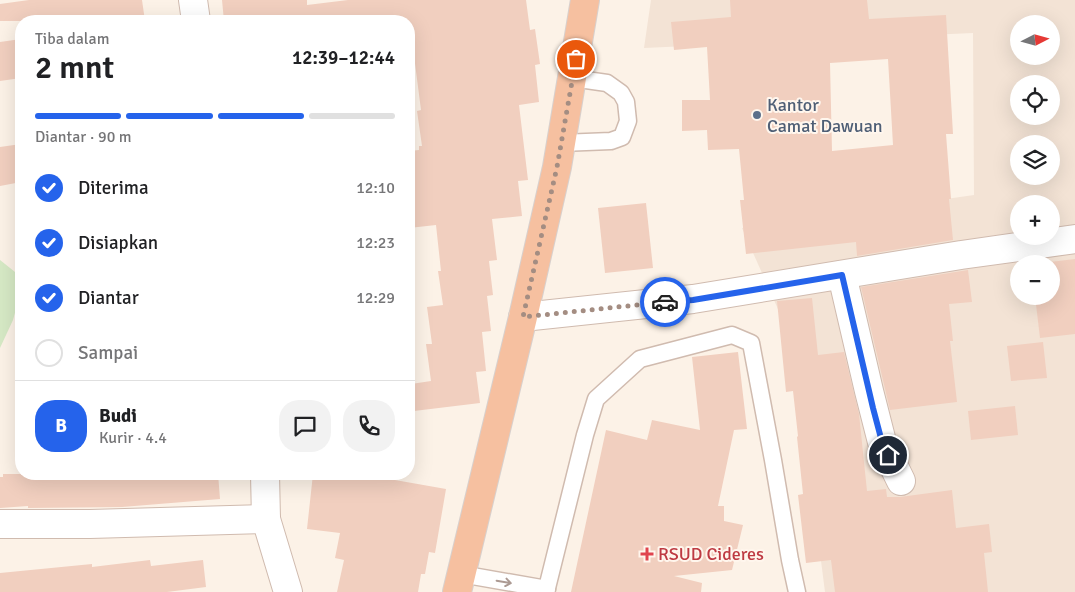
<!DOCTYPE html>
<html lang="id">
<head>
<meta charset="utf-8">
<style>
	:root { --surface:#fff; --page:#f2f2f2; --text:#202124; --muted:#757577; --line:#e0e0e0; --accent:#2563eb }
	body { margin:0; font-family:Signika,sans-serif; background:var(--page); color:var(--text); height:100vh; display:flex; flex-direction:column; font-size:19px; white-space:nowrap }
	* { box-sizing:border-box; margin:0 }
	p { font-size:16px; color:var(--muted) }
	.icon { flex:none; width:28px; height:28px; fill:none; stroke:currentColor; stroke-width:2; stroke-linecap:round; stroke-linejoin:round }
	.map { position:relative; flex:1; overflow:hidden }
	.panel { position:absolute; left:15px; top:15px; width:400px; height:465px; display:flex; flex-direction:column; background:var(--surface); border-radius:20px; box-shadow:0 5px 20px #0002 }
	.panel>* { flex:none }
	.needle { width:32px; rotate:84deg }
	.tools { position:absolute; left:1010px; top:15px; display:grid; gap:10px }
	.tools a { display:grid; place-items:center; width:50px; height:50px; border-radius:50%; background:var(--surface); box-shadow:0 5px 20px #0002; font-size:25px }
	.pin { position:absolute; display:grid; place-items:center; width:42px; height:42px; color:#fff; margin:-21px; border:2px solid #fff; border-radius:50%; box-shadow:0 1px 5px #0007 }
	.courier { position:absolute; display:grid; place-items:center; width:50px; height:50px; margin:-25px; border:4px solid #2563eb; border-radius:50%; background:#fff; color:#222; box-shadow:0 1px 6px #0007 }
	.overview em { font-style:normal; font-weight:600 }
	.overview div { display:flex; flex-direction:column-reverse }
	.overview { display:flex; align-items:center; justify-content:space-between; height:85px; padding:0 20px }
	h1 { font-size:32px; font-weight:600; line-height:38px }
	.bar { display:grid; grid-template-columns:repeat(4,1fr); gap:8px 5px; align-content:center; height:60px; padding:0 20px }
	.bar i { height:6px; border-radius:4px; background:var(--line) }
	.bar .selected { background:var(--accent) }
	.bar p { grid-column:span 4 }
	.line { display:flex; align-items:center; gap:12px; padding:0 20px; border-top:1px solid var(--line) }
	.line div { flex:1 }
	.round { display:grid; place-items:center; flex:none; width:52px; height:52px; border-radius:20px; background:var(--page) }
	ol { padding:0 20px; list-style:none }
	li { display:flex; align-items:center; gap:15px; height:55px }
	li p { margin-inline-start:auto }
	li .icon { padding:5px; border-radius:50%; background:var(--accent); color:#fff; stroke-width:4 }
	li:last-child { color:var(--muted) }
	li i { width:28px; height:28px; border:2px solid var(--line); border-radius:50% }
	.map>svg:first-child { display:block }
	.residential { fill:#f3e3d5; fill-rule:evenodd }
	.green { fill:#d6e9c5 }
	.building { fill:#f1cfbf; fill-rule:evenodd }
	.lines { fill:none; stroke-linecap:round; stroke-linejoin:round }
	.service-casing { stroke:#d0bbaf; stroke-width:19 }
	.minor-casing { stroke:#d0bbaf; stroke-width:30 }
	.trunk-casing { stroke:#d8d0cd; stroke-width:30 }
	.service { stroke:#fff; stroke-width:16 }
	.minor { stroke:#fff; stroke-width:28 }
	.trunk { stroke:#f6c0a0; stroke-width:28 }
	.oneway { stroke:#ac9a93 }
	.done { stroke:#a48d82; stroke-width:5; stroke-dasharray:0 9 }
	.route { stroke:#2563eb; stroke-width:6 }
	.service-dot { fill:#5c6f8a; stroke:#fff6ed; stroke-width:2 }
	.health-dot { fill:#e0444e; stroke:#fff6ed; stroke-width:2 }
	.labels { text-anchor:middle; stroke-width:4; stroke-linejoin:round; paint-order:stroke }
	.service-label { font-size:18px; fill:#4e5e75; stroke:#fff6ed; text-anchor:start }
	.health-label { font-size:18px; fill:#be3a42; stroke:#fff6ed; text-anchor:start }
</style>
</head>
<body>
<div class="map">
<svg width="1075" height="592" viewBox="0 0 1075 592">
	<rect width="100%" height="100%" fill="#fcf2e7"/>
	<path class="residential" d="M651,0H1075V592H825L793,343L742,228L974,195L973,33L644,48ZM1019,24H1051V56H1019ZM1019,84H1051V116H1019ZM1019,144H1051V176H1019ZM1019,204H1051V236H1019ZM1019,264H1051V296H1019Z"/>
	<polygon class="green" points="0,260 15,272 20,295 13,320 0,348"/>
	<g class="building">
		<polygon points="29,0 142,0 145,21 0,21 0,4"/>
		<polygon points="222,0 307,0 307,5 348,0 526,0 530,30 535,29 540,64 535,65 539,102 519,105 528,180 518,181 522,216 492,219 497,260 489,261 493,295 487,296 491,331 482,332 486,371 476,372 480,403 414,411 411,384 431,381 426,344 432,344 427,307 443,305 438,271 441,271 436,225 409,228 409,151 419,150 419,146 422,146 417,111 421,110 413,48 409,48 409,21 295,21 294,16 253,21 224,21"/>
		<path d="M730,0H867L869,19L946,15L953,134H946L951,199H949L953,240L857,256L856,242L746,254L740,200H744L739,149L708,150L707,130L682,131V100H710L707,47L674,50L671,22L731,17ZM888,59L893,145L832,151L830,63Z"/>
		<polygon points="21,39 21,78 0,81 0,42"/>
		<polygon points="21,144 21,182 0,186 0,147"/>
		<polygon points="646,203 653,268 605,273 598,208"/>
		<polygon points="1075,259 1075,334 1040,338 1035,296 1051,296 1051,264 1033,264"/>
		<polygon points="968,270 972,302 949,304 953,341 950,341 957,402 890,410 861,287"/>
		<polygon points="812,298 818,355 844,352 859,414 867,491 886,489 887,497 900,497 952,490 956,528 989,524 992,552 984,553 988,592 835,592 831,560 806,563 798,495 803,494 797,437 798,436 793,391 786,392 777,301"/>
		<polygon points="1043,342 1047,378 1011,381 1007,346"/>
		<polygon points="738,352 747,429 734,430 718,506 724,506 724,521 743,525 732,570 674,576 702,583 701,592 571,592 606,430 647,440 652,420 700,430 692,357"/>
		<polygon points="1015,406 1018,435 971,440 968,411"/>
		<polygon points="3,474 218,474 220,499 122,507 28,508 28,506 0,508 0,477 3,477"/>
		<polygon points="313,474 361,474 446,489 435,553 429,552 425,574 421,574 418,592 337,592 344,560 335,558 340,533 307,529"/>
		<polygon points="150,560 151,566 203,560 206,587 167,592 0,592 0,573 92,564 92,567"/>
	</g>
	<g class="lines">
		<g class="service-casing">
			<g id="service">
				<polyline points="561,143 611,141 622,137 628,121 626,102 621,93 607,83 572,78"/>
				<polyline points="461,574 547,589"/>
				<polyline points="546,592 585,435 596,399 640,359 732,335 751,343 773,460 790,560 797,592"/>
			</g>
		</g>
		<g class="minor-casing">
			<g id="minor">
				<polyline points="193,0 196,21"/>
				<polyline points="842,275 869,391 882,442 901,481"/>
				<polyline points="523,317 693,299 961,255 1075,239"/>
				<polyline points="265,474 266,519 288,592"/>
				<polyline points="0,524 90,524 266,519"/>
			</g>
		</g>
		<g class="trunk-casing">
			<polyline id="trunk" points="457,592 523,317 557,167 585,0"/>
		</g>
		<use href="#service" class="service"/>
		<use href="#minor" class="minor"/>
		<use href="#trunk" class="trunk"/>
	</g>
	<defs><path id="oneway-shaft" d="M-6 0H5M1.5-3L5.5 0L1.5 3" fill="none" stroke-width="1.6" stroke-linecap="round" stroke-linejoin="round" transform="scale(1.25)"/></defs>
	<use class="oneway" href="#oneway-shaft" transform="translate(504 582) rotate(10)"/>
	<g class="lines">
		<polyline class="done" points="576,59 557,167 523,317 665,302"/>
		<polyline class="route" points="665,302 693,300 842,275 873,408 882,442 888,455"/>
	</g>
	<circle class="service-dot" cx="757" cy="115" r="5"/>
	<path class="health-dot" d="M644.5 546.5h5v5h5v5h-5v5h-5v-5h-5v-5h5z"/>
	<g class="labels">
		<g class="service-label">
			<text x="767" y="111">Kantor<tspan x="767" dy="21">Camat Dawuan</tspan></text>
		</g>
		<g class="health-label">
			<text x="658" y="560">RSUD Cideres</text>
		</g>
	</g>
</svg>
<div class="tools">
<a><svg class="needle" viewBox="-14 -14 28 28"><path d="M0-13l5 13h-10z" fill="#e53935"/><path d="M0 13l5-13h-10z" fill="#757577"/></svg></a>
<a><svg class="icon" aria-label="locate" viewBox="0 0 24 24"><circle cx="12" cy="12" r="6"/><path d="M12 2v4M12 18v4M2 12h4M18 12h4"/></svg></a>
<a><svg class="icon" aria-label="layers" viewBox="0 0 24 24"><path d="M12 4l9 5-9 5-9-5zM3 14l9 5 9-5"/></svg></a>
<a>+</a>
<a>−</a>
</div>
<div class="pin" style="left:576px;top:59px;background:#ea580c"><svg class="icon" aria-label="bag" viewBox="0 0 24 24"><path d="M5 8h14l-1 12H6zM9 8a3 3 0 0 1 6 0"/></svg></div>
<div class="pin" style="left:888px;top:455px;background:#1f2937"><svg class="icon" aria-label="home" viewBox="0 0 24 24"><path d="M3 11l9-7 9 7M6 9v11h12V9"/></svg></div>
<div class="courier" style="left:665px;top:302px"><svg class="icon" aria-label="car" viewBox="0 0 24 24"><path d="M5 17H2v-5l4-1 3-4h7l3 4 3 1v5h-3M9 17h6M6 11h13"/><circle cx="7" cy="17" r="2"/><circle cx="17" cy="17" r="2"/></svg></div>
<section class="panel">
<div class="overview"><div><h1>2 mnt</h1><p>Tiba dalam</p></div><em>12:39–12:44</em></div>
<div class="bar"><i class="selected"></i><i class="selected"></i><i class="selected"></i><i></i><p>Diantar · 90 m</p></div>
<ol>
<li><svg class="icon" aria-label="check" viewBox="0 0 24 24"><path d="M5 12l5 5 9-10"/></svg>Diterima<p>12:10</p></li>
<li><svg class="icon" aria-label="check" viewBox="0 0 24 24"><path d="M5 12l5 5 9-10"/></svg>Disiapkan<p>12:23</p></li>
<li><svg class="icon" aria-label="check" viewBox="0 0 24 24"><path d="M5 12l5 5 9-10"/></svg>Diantar<p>12:29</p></li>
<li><i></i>Sampai</li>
</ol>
<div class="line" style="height:90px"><b class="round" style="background:var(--accent);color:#fff">B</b><div><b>Budi</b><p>Kurir · 4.4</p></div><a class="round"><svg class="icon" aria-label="chat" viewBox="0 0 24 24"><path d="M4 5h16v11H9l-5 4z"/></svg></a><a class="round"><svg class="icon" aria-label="phone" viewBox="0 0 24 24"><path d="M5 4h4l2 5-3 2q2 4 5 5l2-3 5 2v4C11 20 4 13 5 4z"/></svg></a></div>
</section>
</div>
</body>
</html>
